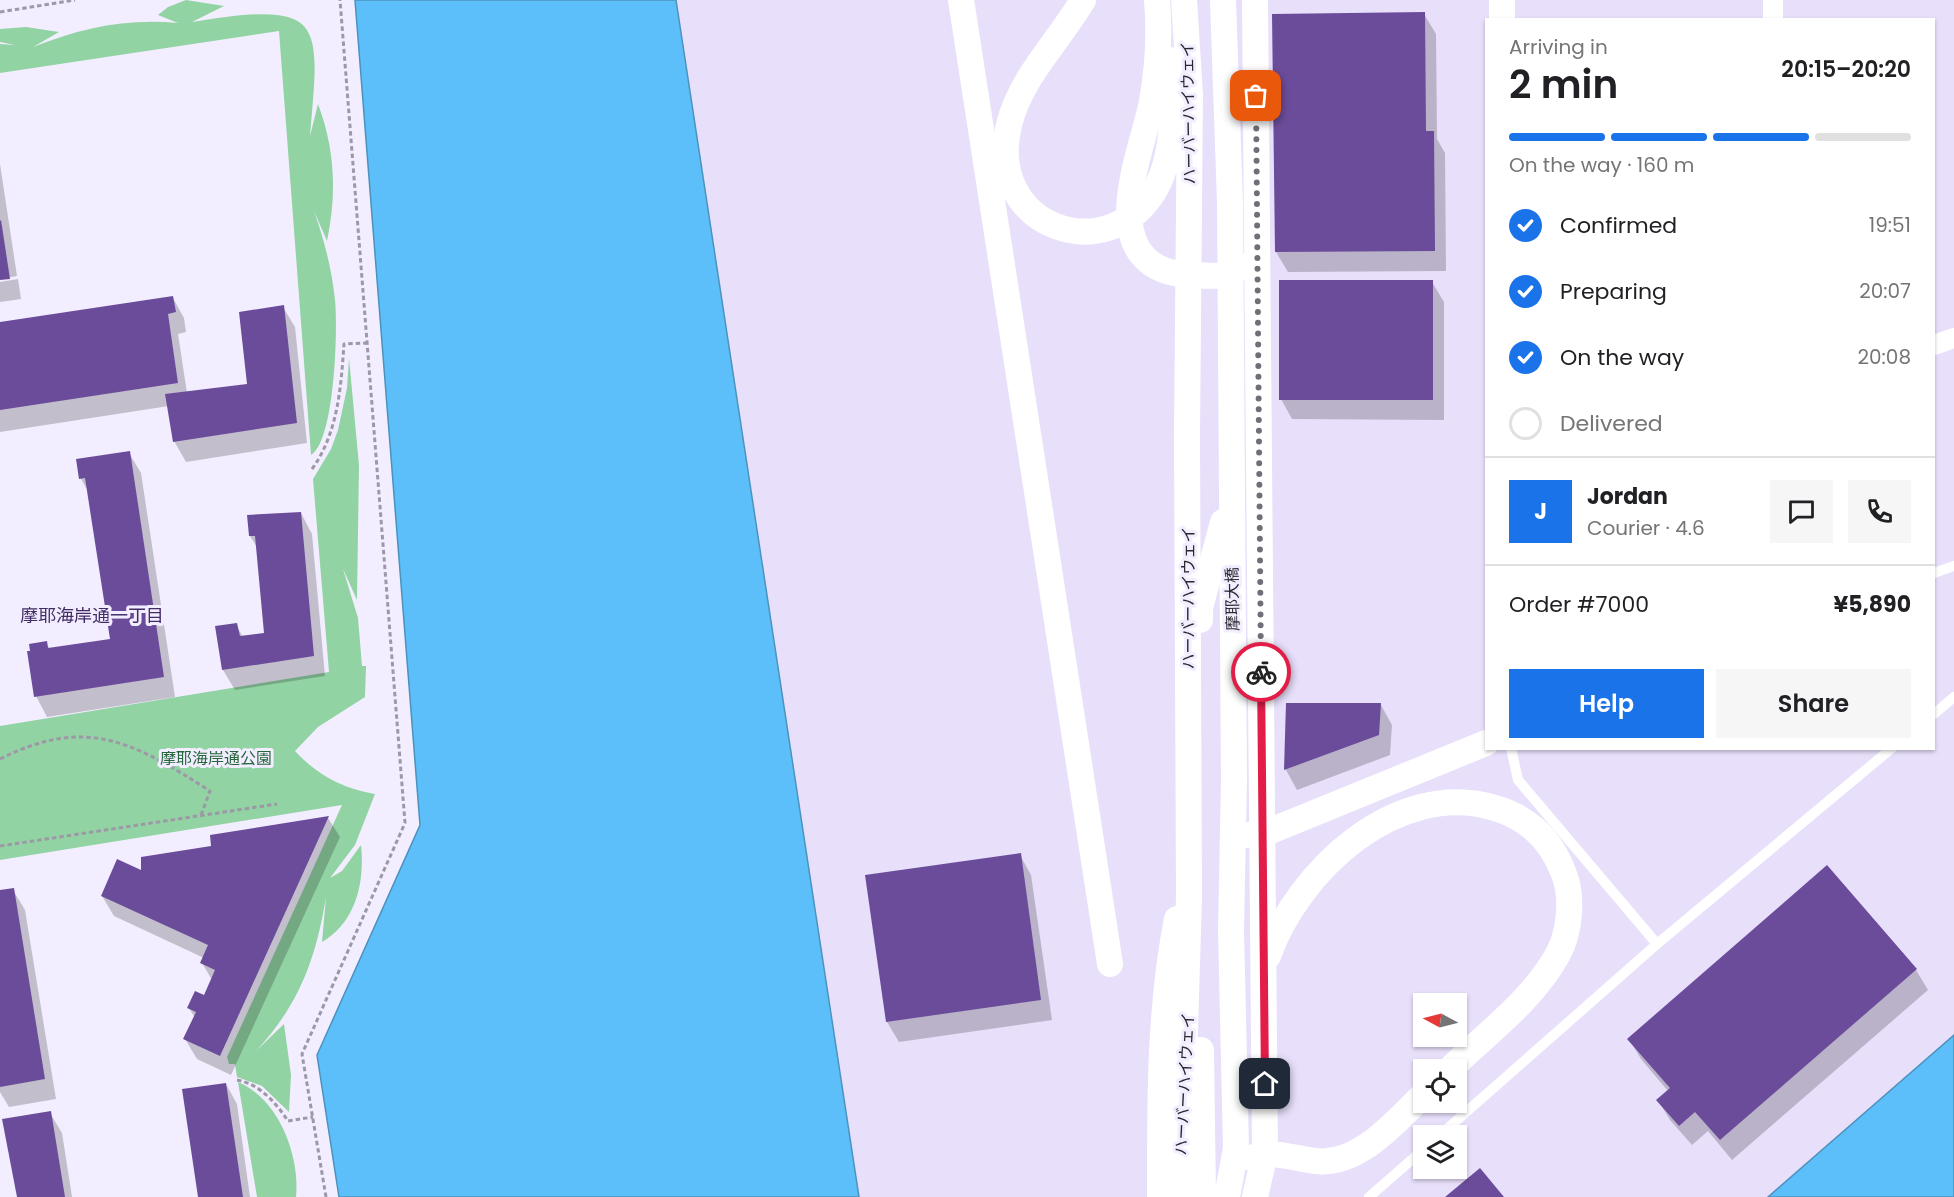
<!DOCTYPE html>
<html lang="en">
<head>
<meta charset="utf-8">
<style>
	:root { --surface:#fff; --page:#f6f6f6; --text:#202124; --muted:#757577; --line:#e0e0e0; --accent:#1a73e8 }
	body { margin:0; font-family:Poppins,"Noto Sans JP",sans-serif; background:var(--page); color:var(--text); height:100vh; display:flex; flex-direction:column; font-size:22px; white-space:nowrap }
	* { box-sizing:border-box; margin:0 }
	p { font-size:20px; color:var(--muted) }
	.icon { flex:none; width:33px; height:33px; fill:none; stroke:currentColor; stroke-width:2; stroke-linecap:round; stroke-linejoin:round }
	.map { position:relative; flex:1; overflow:hidden }
	.sheet { position:absolute; left:1485px; top:18px; width:450px; height:732px; display:flex; flex-direction:column; background:var(--surface); border-radius:0px; box-shadow:0 2px 4px #0004 }
	.sheet>* { flex:none }
	.needle { width:39px; rotate:277deg }
	.controls { position:absolute; left:1413px; top:993px; display:grid; gap:12px }
	.controls a { display:grid; place-items:center; width:54px; height:54px; border-radius:0px; background:var(--surface); box-shadow:0 2px 4px #0004; font-size:30px }
	.pin { position:absolute; display:grid; place-items:center; width:51px; height:51px; color:#fff; margin:-26px; border-radius:12px; box-shadow:0 3px 9px #0006 }
	.courier { position:absolute; display:grid; place-items:center; width:60px; height:60px; margin:-30px; border:4px solid #e11d48; border-radius:50%; background:#fff; color:#222; box-shadow:0 2px 8px #0007 }
	.overview em { font-style:normal; font-weight:600 }
	.overview div { display:flex; flex-direction:column-reverse }
	.overview { display:flex; align-items:center; justify-content:space-between; height:102px; padding:0 24px }
	h1 { font-size:39px; font-weight:600; line-height:45px }
	.bar { display:grid; grid-template-columns:repeat(4,1fr); gap:9px 6px; align-content:center; height:72px; padding:0 24px }
	.bar i { height:8px; border-radius:4px; background:var(--line) }
	.bar .current { background:var(--accent) }
	.bar p { grid-column:span 4 }
	.line { display:flex; align-items:center; gap:15px; padding:0 24px; border-top:2px solid var(--line) }
	.line div { flex:1 }
	.round { display:grid; place-items:center; flex:none; width:63px; height:63px; border-radius:0px; background:var(--page) }
	ol { padding:0 24px; list-style:none }
	li { display:flex; align-items:center; gap:18px; height:66px }
	li p { margin-inline-start:auto }
	li .icon { padding:6px; border-radius:50%; background:var(--accent); color:#fff; stroke-width:4 }
	li:last-child { color:var(--muted) }
	li i { width:33px; height:33px; border:3px solid var(--line); border-radius:50% }
	.primary-button { display:flex; gap:12px; margin-top:auto; padding:12px 24px }
	.primary-button a { flex:1; height:69px; border-radius:0px; background:var(--accent); color:#fff; font-size:24px; font-weight:600; line-height:69px; text-align:center }
	.primary-button a+a { background:var(--page); color:var(--text) }
	.map>svg:first-child { display:block }
	.built { fill:#e8dffb; fill-rule:evenodd }
	.green { fill:#92d3a4 }
	.water { fill:#5cbff9; stroke:#4d92bd; stroke-width:1.5 }
	.shadow { fill:#0003 }
	.building { fill:#6b4c9a }
	.lines { fill:none; stroke-linecap:round; stroke-linejoin:round }
	.path { stroke:#9c98a5; stroke-width:3; stroke-dasharray:4.5 3; stroke-linecap:butt }
	.service { stroke:#fff; stroke-width:10 }
	.minor { stroke:#fff; stroke-width:20 }
	.tertiary { stroke:#fff; stroke-width:26 }
	.done { stroke:#716e78; stroke-width:6; stroke-dasharray:0 10.8 }
	.route { stroke:#e11d48; stroke-width:8 }
	.labels { text-anchor:middle; stroke-width:6; stroke-linejoin:round; paint-order:stroke }
	.street-label { font-size:16px; fill:#2b2930; stroke:#f3eeff }
	.park-label { font-size:16px; fill:#27663d; stroke:#f3eeff }
	.neighbourhood-label { font-size:18px; fill:#422c67; stroke:#f3eeff }
</style>
</head>
<body>
<div class="map">
<svg width="1954" height="1197" viewBox="0 0 1954 1197">
	<rect width="100%" height="100%" fill="#f3eeff"/>
	<path class="built" d="M676,0H1954V1035L1768,1197H859ZM1486,20H1934V748H1486ZM1424,1004H1456V1036H1424ZM1424,1070H1456V1102H1424ZM1424,1136H1456V1168H1424Z"/>
	<g class="green">
		<path d="M186,0L224,6L192,22C326,0 320,20 310,136L318,104C335,149 337,193 327,241L314,211C324,239 332,270 335,300C338,327 335,441 311,455L279,31L0,73V44L15,45L0,42V29L26,27L59,32L33,47C81,28 126,18 178,23L158,15L168,7Z"/>
		<path d="M349,358L359,465L357,600L343,569L358,618L362,666H366L365,697L318,727L295,751C316,774 343,789 375,794L355,845L330,878L342,871L361,845C365,882 356,922 322,942L326,897C316,958 300,1003 257,1050L284,1024L291,1075L289,1112L262,1086L237,1077L235,1064H229L227,1057L342,805L0,860V726L329,672L313,479L331,449L338,430L347,388Z"/>
		<path d="M238,1082C279,1099 300,1156 296,1197H257Z"/>
	</g>
	<g class="water">
		<polygon points="355,0 676,0 859,1197 339,1197 317,1055 420,825"/>
		<polygon points="1954,1035 1954,1197 1768,1197"/>
	</g>
	<g class="shadow">
		<polygon points="1424,14 1436,34 1437,139 1445,153 1446,271 1288,272 1276,252 1274,16"/>
		<polygon points="0,164 17,276 0,279"/>
		<polygon points="18,279 21,299 0,302 0,282"/>
		<polygon points="1432,282 1444,302 1444,420 1292,419 1281,399"/>
		<polygon points="173,298 184,318 186,332 178,334 187,393 249,385 283,307 295,327 307,443 186,462 174,441 169,406 0,432 0,324"/>
		<polygon points="129,453 141,473 175,697 47,717 36,696 46,643 50,649 111,640 89,493 81,479 78,460"/>
		<polygon points="301,513 312,534 325,676 235,690 223,670 236,625 243,637 265,634 258,549 250,536"/>
		<polygon points="1288,704 1381,705 1392,725 1390,755 1297,790 1286,770"/>
		<polygon points="328,818 340,837 231,1075 197,1059 185,1039 195,1018 189,1008 204,997 212,980 202,963 204,958 114,916 102,896 142,872 213,847 211,836"/>
		<polygon points="1020,855 1031,875 1052,1020 899,1042 887,1022 867,877"/>
		<polygon points="13,890 25,910 56,1099 9,1107 0,1092 0,892"/>
		<polygon points="1916,970 1928,990 1732,1160 1708,1131 1692,1145 1670,1120 1658,1100 1668,1091 1641,1059 1629,1039"/>
		<polygon points="226,1084 237,1104 250,1197 199,1197"/>
		<polygon points="50,1113 62,1133 72,1197 17,1197"/>
	</g>
	<g class="building">
		<polygon points="1425,12 1426,131 1434,131 1435,251 1275,252 1272,14"/>
		<polygon points="1,220 10,279 0,280 0,221"/>
		<rect x="1279" y="280" width="154" height="120"/>
		<polygon points="173,296 176,312 168,314 178,383 0,410 0,322"/>
		<polygon points="284,305 297,423 173,442 165,394 247,384 239,312"/>
		<polygon points="130,451 164,677 34,697 27,651 30,651 29,644 47,641 48,648 110,639 85,478 79,479 76,459"/>
		<polygon points="301,512 314,656 222,670 215,626 237,623 240,636 264,633 255,536 249,536 247,515"/>
		<polygon points="1286,703 1381,703 1379,735 1284,770"/>
		<polygon points="329,816 220,1056 183,1039 196,1012 187,1008 195,991 204,995 215,970 200,963 208,945 101,896 117,859 141,870 141,857 211,846 210,835"/>
		<polygon points="1021,853 1041,1000 886,1022 865,875"/>
		<polygon points="1827,865 1917,969 1720,1140 1695,1112 1679,1126 1656,1100 1670,1088 1627,1039"/>
		<polygon points="14,888 45,1079 0,1087 0,890"/>
		<polygon points="226,1083 243,1197 198,1197 182,1089"/>
		<polygon points="51,1111 65,1197 17,1197 2,1119"/>
		<polygon points="1480,1168 1504,1197 1445,1197"/>
	</g>
	<g class="lines">
		<g class="path">
			<polyline points="0,12 75,0"/>
			<path d="M312,469C338,433 341,387 344,344L367,343"/>
			<path d="M0,759C87,715 135,743 210,791L201,815"/>
			<polyline points="0,846 277,804"/>
			<path d="M237,1080C260,1084 276,1103 288,1121L313,1117"/>
			<polyline points="326,1197 302,1054 405,823 340,0"/>
		</g>
		<g class="service">
			<polyline points="1934,573 1954,566"/>
			<polyline points="1934,714 1954,697"/>
			<polyline points="1511,748 1518,780 1657,944"/>
			<polyline points="1439,1136 1657,944 1892,748"/>
			<polyline points="1369,1197 1424,1149"/>
		</g>
		<g class="minor">
			<polyline points="1773,0 1773,20"/>
			<polyline points="1934,345 1954,338"/>
		</g>
		<g class="tertiary">
			<polyline points="961,0 1110,964"/>
			<path d="M1083,0C1059,41 1020,78 1009,125C984,229 1111,271 1157,186C1176,149 1173,100 1170,60"/>
			<path d="M1157,0C1160,34 1158,67 1152,101C1144,146 1102,237 1157,267C1178,278 1206,275 1229,276L1240,266"/>
			<polyline points="1223,0 1230,203 1234,780 1231,930 1236,1148 1227,1197"/>
			<polyline points="1502,0 1502,20"/>
			<polyline points="1200,620 1200,608 1223,522"/>
			<polyline points="1248,835 1263,834 1486,743"/>
			<path d="M1268,956C1298,871 1397,778 1495,808C1529,818 1552,841 1564,874C1573,897 1570,932 1558,954C1532,1001 1487,1033 1449,1070"/>
			<polyline points="1201,1050 1203,1197"/>
			<path d="M1251,1158C1274,1150 1292,1158 1316,1161C1359,1166 1395,1122 1424,1094"/>
			<path d="M1160,1197C1160,1105 1159,1010 1177,919"/>
			<polyline points="1180,1197 1189,897 1187,436 1190,95 1184,0"/>
			<polyline points="1255,1197 1265,1153 1255,0"/>
		</g>
	</g>
	<g class="lines">
		<polyline class="done" points="1256,96 1261,672"/>
		<polyline class="route" points="1261,672 1265,1084"/>
	</g>
	<g class="labels">
		<g class="street-label">
			<text transform="translate(1188 113) rotate(-91)" y="6">ハーバーハイウェイ</text>
			<text transform="translate(1188 598) rotate(-90)" y="6">ハーバーハイウェイ</text>
			<text transform="translate(1232 599) rotate(-91)" y="6">摩耶大橋</text>
			<text transform="translate(1184 1084) rotate(-87)" y="6">ハーバーハイウェイ</text>
		</g>
		<g class="park-label">
			<text x="216" y="764">摩耶海岸通公園</text>
		</g>
		<g class="neighbourhood-label">
			<text x="92" y="622">摩耶海岸通一丁目</text>
		</g>
	</g>
</svg>
<div class="controls">
<a><svg class="needle" viewBox="-14 -14 28 28"><path d="M0-13l5 13h-10z" fill="#e53935"/><path d="M0 13l5-13h-10z" fill="#757577"/></svg></a>
<a><svg class="icon" aria-label="locate" viewBox="0 0 24 24"><circle cx="12" cy="12" r="6"/><path d="M12 2v4M12 18v4M2 12h4M18 12h4"/></svg></a>
<a><svg class="icon" aria-label="layers" viewBox="0 0 24 24"><path d="M12 4l9 5-9 5-9-5zM3 14l9 5 9-5"/></svg></a>
</div>
<div class="pin" style="left:1256px;top:96px;background:#ea580c"><svg class="icon" aria-label="bag" viewBox="0 0 24 24"><path d="M5 8h14l-1 12H6zM9 8a3 3 0 0 1 6 0"/></svg></div>
<div class="pin" style="left:1265px;top:1084px;background:#1f2937"><svg class="icon" aria-label="home" viewBox="0 0 24 24"><path d="M3 11l9-7 9 7M6 9v11h12V9"/></svg></div>
<div class="courier" style="left:1261px;top:672px"><svg class="icon" aria-label="bike" viewBox="0 0 24 24"><circle cx="6" cy="16" r="4"/><circle cx="18" cy="16" r="4"/><path d="M6 16l4-8h5l3 8M10 8l3 8H6M13 5h3"/></svg></div>
<section class="sheet">
<div class="overview"><div><h1>2 min</h1><p>Arriving in</p></div><em>20:15–20:20</em></div>
<div class="bar"><i class="current"></i><i class="current"></i><i class="current"></i><i></i><p>On the way · 160 m</p></div>
<ol>
<li><svg class="icon" aria-label="check" viewBox="0 0 24 24"><path d="M5 12l5 5 9-10"/></svg>Confirmed<p>19:51</p></li>
<li><svg class="icon" aria-label="check" viewBox="0 0 24 24"><path d="M5 12l5 5 9-10"/></svg>Preparing<p>20:07</p></li>
<li><svg class="icon" aria-label="check" viewBox="0 0 24 24"><path d="M5 12l5 5 9-10"/></svg>On the way<p>20:08</p></li>
<li><i></i>Delivered</li>
</ol>
<div class="line" style="height:108px"><b class="round" style="background:var(--accent);color:#fff">J</b><div><b>Jordan</b><p>Courier · 4.6</p></div><a class="round"><svg class="icon" aria-label="chat" viewBox="0 0 24 24"><path d="M4 5h16v11H9l-5 4z"/></svg></a><a class="round"><svg class="icon" aria-label="phone" viewBox="0 0 24 24"><path d="M5 4h4l2 5-3 2q2 4 5 5l2-3 5 2v4C11 20 4 13 5 4z"/></svg></a></div>
<div class="line" style="height:78px"><div>Order #7000</div><b>¥5,890</b></div>
<div class="primary-button"><a>Help</a><a>Share</a></div>
</section>
</div>
</body>
</html>
